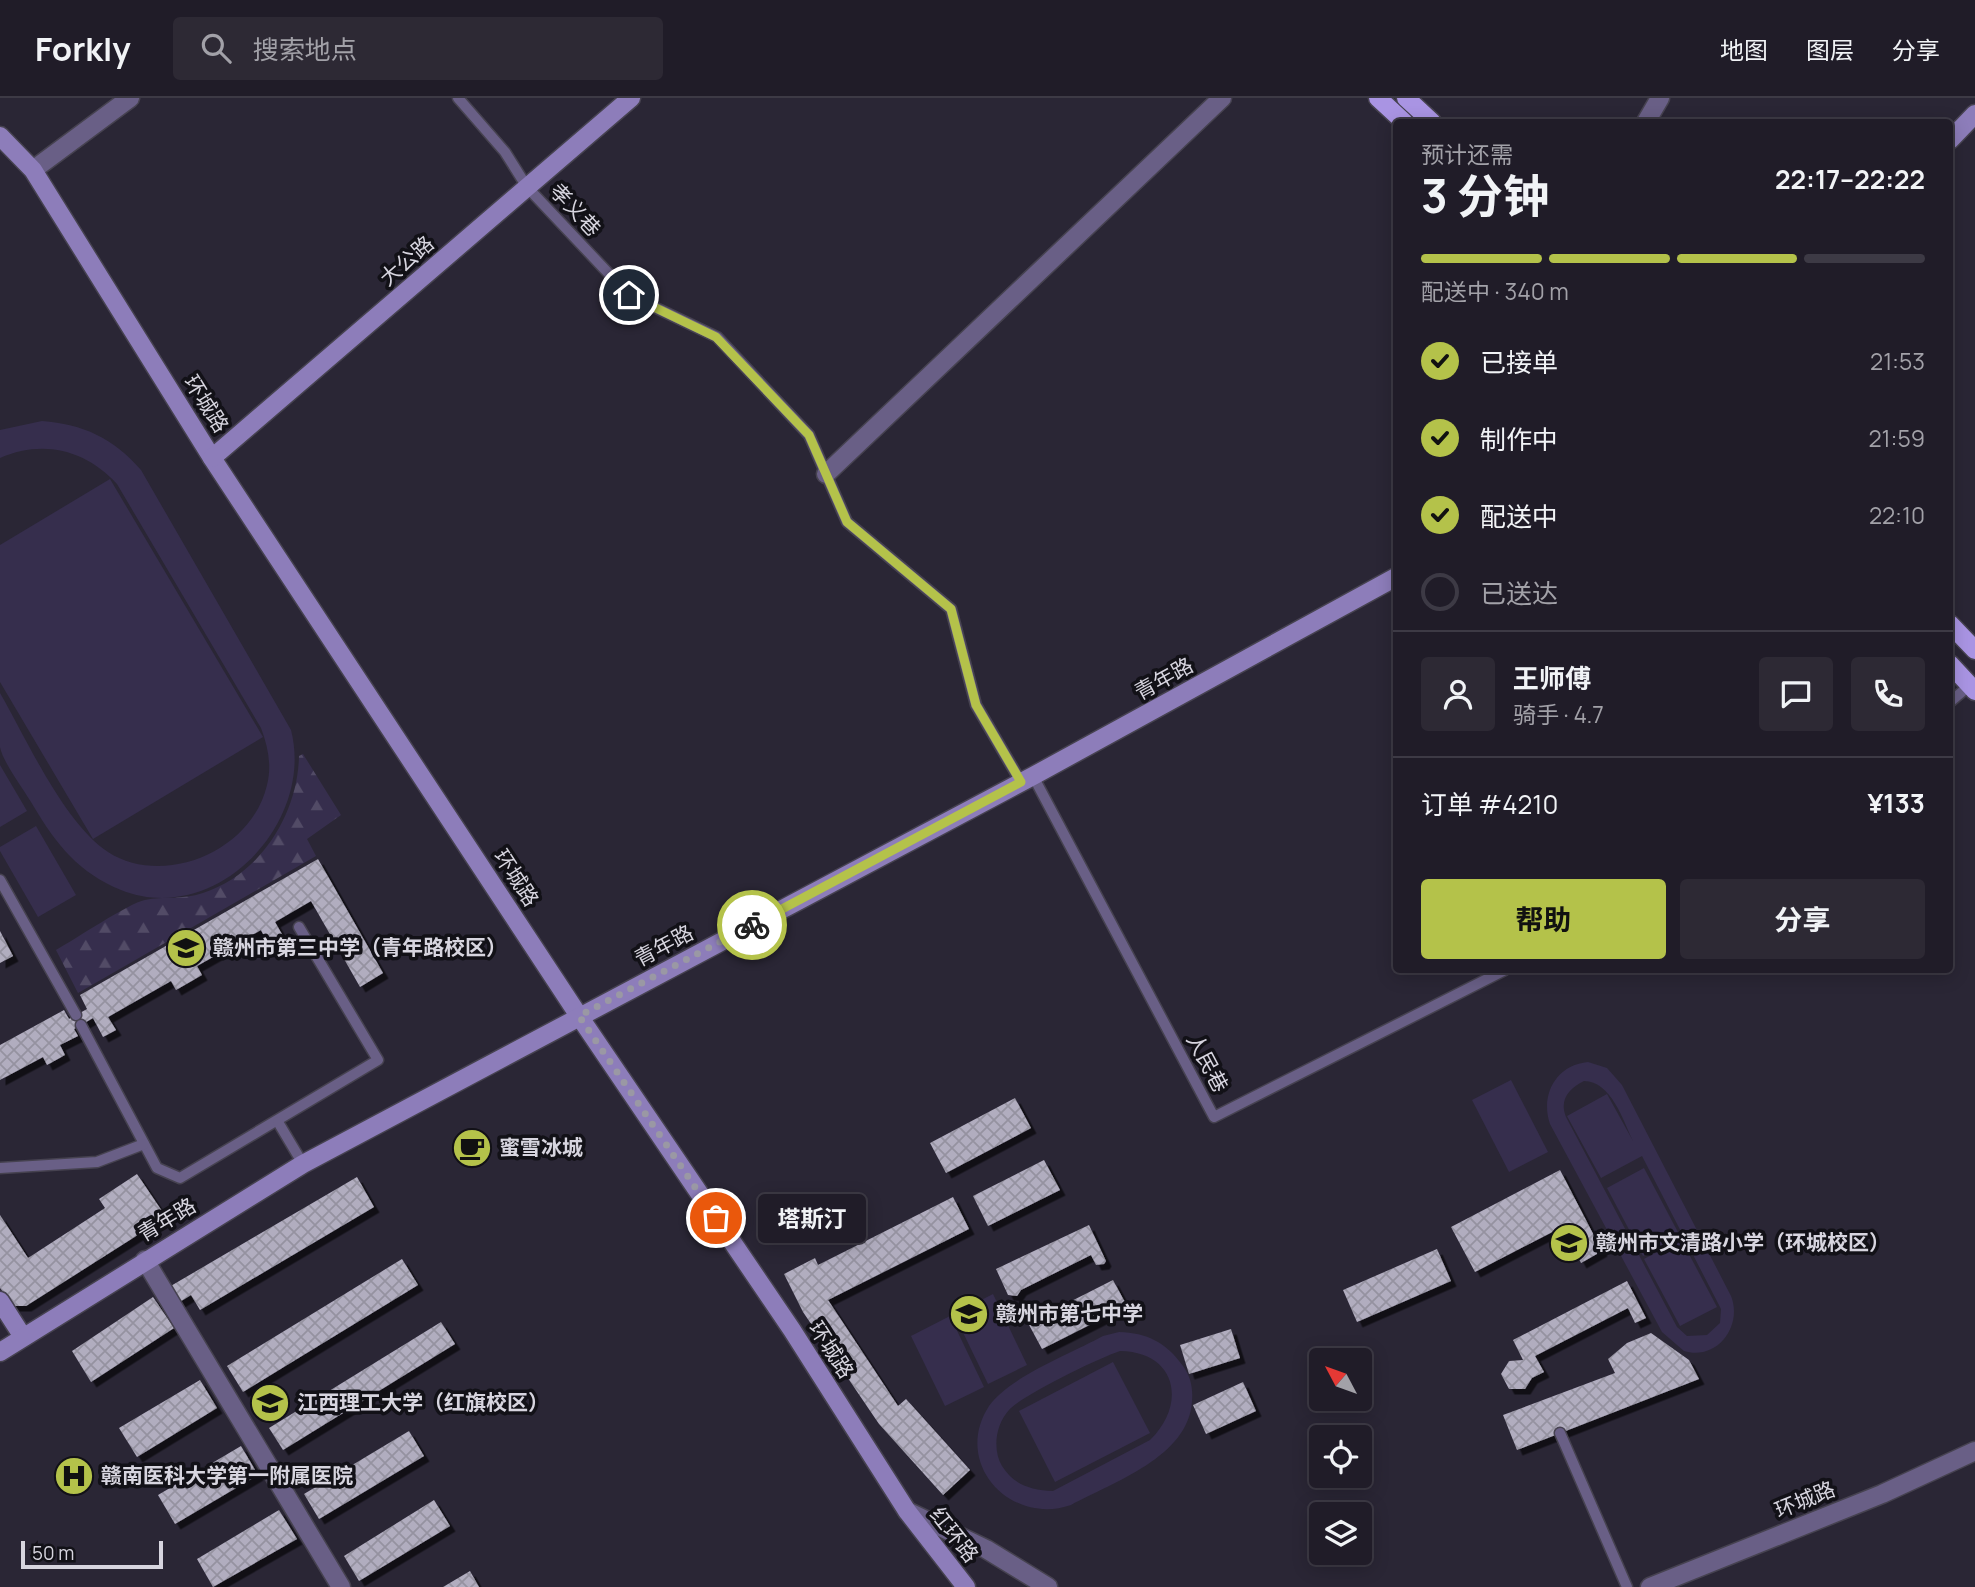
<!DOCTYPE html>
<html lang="zh">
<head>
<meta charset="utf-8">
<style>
	:root { --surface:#201c28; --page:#2d2934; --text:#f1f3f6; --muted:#a2a1a8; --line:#3d3a45; --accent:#b4c24a }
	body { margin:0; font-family:Manrope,"Noto Sans SC",sans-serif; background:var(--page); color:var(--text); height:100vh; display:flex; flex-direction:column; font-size:26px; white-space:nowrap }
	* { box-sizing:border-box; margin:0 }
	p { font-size:23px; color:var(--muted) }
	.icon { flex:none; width:38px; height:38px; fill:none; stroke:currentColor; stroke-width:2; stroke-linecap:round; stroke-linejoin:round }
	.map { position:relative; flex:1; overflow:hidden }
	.panel { position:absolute; left:1393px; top:21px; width:560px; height:854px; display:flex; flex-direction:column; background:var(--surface); border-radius:7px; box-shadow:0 4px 18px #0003,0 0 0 2px var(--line) }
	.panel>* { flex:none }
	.needle { width:46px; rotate:311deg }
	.fabs { position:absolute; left:1309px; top:1250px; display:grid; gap:14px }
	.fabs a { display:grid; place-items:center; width:63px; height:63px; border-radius:7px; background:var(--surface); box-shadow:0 4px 18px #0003,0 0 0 2px var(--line); font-size:35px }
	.scale { position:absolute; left:21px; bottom:18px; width:142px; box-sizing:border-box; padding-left:7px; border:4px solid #d7d5df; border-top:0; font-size:19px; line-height:24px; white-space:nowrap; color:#d7d5df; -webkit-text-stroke:5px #121117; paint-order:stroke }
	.pin { position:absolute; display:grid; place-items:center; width:60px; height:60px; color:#fff; margin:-30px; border:4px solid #fff; border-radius:50%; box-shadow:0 2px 7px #0007 }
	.courier { position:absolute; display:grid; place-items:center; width:70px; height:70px; margin:-35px; border:5px solid #b4c24a; border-radius:50%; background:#fff; color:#222; box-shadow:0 2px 9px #0007 }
	.bubble { position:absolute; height:49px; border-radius:7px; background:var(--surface); box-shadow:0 4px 18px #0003,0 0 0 2px var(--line); font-size:23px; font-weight:700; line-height:49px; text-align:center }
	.summary em { font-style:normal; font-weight:700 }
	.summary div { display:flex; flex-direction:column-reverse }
	.summary { display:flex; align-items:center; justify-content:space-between; height:119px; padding:0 28px }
	h1 { font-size:46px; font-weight:700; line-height:52px }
	.bar { display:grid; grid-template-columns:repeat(4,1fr); gap:10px 7px; align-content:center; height:84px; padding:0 28px }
	.bar i { height:9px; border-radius:5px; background:var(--line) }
	.bar .selected { background:var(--accent) }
	.bar p { grid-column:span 4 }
	.line { display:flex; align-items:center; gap:18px; padding:0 28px; border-top:2px solid var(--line) }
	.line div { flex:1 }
	.round { display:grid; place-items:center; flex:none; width:74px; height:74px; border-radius:7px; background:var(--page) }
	ol { padding:0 28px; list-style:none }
	li { display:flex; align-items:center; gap:21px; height:77px }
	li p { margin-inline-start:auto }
	li .icon { padding:7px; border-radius:50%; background:var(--accent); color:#111; stroke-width:4 }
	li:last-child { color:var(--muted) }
	li i { width:38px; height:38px; border:4px solid var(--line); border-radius:50% }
	.primary-button { display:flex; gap:14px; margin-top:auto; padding:14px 28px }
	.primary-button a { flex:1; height:80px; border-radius:7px; background:var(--accent); color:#111; font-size:28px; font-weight:700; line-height:80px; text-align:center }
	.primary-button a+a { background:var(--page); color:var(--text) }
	header { display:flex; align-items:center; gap:42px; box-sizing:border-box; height:98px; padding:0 35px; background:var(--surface); border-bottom:2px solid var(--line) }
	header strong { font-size:33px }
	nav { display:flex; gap:38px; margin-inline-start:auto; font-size:24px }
	.search { width:490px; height:63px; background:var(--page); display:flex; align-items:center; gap:18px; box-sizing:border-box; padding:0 24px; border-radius:7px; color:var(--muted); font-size:26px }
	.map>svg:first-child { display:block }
	.forest { fill:url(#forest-firs) }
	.park { fill:#362e4d; fill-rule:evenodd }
	.building { fill:url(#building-cross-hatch); filter:url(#shadow) }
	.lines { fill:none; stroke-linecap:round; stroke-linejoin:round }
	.lane-casing { stroke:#464250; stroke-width:13 }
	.street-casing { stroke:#464250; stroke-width:21 }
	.secondary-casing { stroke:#464250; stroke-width:21 }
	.primary-casing { stroke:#464250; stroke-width:21 }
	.lane { stroke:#695f86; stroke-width:10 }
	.street { stroke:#695f86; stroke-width:18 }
	.secondary { stroke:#8d7dba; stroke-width:18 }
	.primary { stroke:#a994e3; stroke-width:18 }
	.done { stroke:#9a98a4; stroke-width:7; stroke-dasharray:0 12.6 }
	.route { stroke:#b4c24a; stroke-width:9 }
	.labels { text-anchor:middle; stroke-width:7; stroke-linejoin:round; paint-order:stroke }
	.street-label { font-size:21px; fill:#d7d5df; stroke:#121117 }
	.poi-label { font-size:21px; font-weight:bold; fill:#d7d5df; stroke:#121117; text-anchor:start }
</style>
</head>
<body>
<header>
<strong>Forkly</strong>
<div class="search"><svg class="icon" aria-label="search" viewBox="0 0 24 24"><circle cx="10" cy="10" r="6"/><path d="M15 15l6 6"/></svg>搜索地点</div>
<nav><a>地图</a><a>图层</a><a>分享</a></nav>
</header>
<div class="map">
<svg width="1975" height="1489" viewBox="0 0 1975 1489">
	<defs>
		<pattern id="forest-firs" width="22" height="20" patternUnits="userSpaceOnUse" patternTransform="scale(1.75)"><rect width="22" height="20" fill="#362e4d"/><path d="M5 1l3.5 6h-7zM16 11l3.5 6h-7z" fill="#524b66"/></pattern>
		<pattern id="building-cross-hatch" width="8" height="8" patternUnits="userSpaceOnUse" patternTransform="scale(1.75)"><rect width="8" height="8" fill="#b1adbf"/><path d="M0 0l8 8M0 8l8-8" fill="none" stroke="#9592a0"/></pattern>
		<filter id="shadow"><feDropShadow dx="5.5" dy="5.5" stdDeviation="0" flood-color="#0009"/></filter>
	</defs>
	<rect width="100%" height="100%" fill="#2a2635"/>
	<path class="forest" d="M303,656L341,717L307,741L316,758L78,895L56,852C74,842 129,805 145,802C164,798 182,802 203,795C260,777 298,716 299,658Z"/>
	<g class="park">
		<path d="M42,323C83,326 113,340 141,372L291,632C315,725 216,830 121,792C79,775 56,746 34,709C25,693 3,665 0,649C0,633 0,612 0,595C27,642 64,725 108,754C164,790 252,753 267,687C272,667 268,649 261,630L117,386C86,352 43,341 0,360V332Z"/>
		<polygon points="110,381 263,639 93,741 0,584 0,447"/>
		<polygon points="0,667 27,713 0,729"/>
		<polygon points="36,728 76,797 38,819 0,753 0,749"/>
		<path d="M1588,964L1607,970L1622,987L1731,1198C1743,1228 1717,1263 1684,1253L1662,1234L1550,1026C1540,997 1556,967 1588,964ZM1584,983C1611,983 1623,1022 1633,1043L1607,996L1567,1018L1601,1080L1642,1058L1721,1211L1720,1225L1707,1237L1687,1238L1677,1229L1566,1019C1559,1002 1569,990 1584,983Z"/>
		<polygon points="1511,982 1548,1054 1509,1074 1472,1002"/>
		<polygon points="1644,1070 1680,1138 1643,1158 1607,1090"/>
		<polygon points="1681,1141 1717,1209 1680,1228 1644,1161"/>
		<polygon points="993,1196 1027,1267 988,1286 954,1216"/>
		<polygon points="950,1218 984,1289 945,1308 911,1238"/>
		<path d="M1119,1234C1147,1235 1166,1244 1183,1268C1191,1279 1193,1290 1192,1303C1189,1359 1113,1384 1071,1407C1010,1428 952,1365 989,1308C1009,1279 1072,1255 1103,1238ZM1120,1253C1177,1254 1187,1306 1150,1342L1053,1393C1031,1392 1014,1387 1002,1368C992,1351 996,1326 1009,1312C1024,1296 1099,1260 1120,1253Z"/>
		<polygon points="1113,1264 1150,1335 1055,1384 1019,1313"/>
	</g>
	<g class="building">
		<polygon points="318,761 383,875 360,889 311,803 275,824 283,838 268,846 261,832 197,868 202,877 176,892 171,883 108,919 116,932 103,939 93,920 74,931 78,938 60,947 65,957 47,967 43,959 0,982 0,947 64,912 69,921 87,911 80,897"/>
		<polygon points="0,833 13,858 0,865"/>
		<polygon points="1015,1000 1031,1030 946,1075 930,1045"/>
		<polygon points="1044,1062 1060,1092 988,1128 973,1098"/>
		<polygon points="1560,1072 1602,1153 1581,1165 1562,1129 1475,1174 1451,1129"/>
		<polygon points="137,1076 166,1119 26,1208 14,1208 0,1190 0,1117 28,1160 105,1110 99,1101"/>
		<polygon points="357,1079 374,1109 200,1212 191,1197 178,1205 169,1189"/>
		<polygon points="953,1099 969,1131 828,1202 898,1308 906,1301 970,1372 943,1397 879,1326 803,1214 784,1176 815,1160 818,1167"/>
		<polygon points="1089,1127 1106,1163 1104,1166 1096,1167 1091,1157 1021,1192 1017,1198 1008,1197 996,1171"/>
		<polygon points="1437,1151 1451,1183 1357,1224 1343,1192"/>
		<polygon points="402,1161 418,1187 243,1294 227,1268"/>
		<polygon points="1113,1182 1127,1208 1042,1251 1028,1225"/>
		<polygon points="1627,1183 1646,1220 1635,1225 1628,1210 1535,1258 1544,1274 1532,1280 1525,1291 1509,1291 1501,1276 1509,1263 1523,1262 1513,1242"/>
		<polygon points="153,1199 174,1230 91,1284 72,1253"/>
		<polygon points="441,1224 455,1246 283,1352 269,1330"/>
		<polygon points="1231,1231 1240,1260 1189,1276 1180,1247"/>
		<polygon points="1651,1235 1689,1262 1699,1281 1517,1352 1503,1317 1615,1275 1608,1261 1627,1245"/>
		<polygon points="200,1282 217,1310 137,1359 119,1330"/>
		<polygon points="1243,1284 1256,1313 1206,1336 1193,1307"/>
		<polygon points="409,1333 424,1358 319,1421 304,1396"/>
		<polygon points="241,1348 258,1377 175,1426 158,1397"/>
		<polygon points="434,1402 450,1428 359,1483 344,1458"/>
		<polygon points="279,1412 297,1441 213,1489 197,1461"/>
		<polygon points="470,1473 479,1489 443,1489"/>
	</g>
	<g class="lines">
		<g class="lane-casing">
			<g id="lane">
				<polyline points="458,0 505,54 527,89 629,197 717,239 809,337 847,424 951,511 976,607 1021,684"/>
				<polyline points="1950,604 1970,587"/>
				<polyline points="1033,678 1214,1019 1505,872"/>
				<polyline points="0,782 76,917"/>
				<polyline points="81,927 157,1070 180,1080 378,962 299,829"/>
				<polyline points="278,1024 303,1066"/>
				<polyline points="0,1070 97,1064 144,1046"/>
				<polyline points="1560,1335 1627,1489"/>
			</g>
		</g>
		<g class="street-casing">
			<g id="street">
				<polyline points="1646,24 1660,0"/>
				<polyline points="33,72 130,0"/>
				<polyline points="826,376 1222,0"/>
				<polyline points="145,1162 341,1489"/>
				<polyline points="907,1413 986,1451 1048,1489"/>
				<polyline points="1650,1489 1882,1396 1975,1353"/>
			</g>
		</g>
		<g class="secondary-casing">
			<g id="secondary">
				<polyline points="0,38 33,72 212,360 579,918 792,1232 907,1413 966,1489"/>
				<polyline points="1950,42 1975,16"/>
				<polyline points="212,360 631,0"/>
				<polyline points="0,1203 23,1239"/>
				<polyline points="0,1254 303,1066 1033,678 1396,479"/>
			</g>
		</g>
		<g class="primary-casing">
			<g id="primary">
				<polyline points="1378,0 1404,24"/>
				<polyline points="1406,0 1432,24"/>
				<polyline points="1950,526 1975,552"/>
				<polyline points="1950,566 1975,593"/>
			</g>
		</g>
		<use href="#lane" class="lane"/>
		<use href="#street" class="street"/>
		<use href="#secondary" class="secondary"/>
		<use href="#primary" class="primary"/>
	</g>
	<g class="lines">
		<polyline class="done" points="716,1120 579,918 752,827"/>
		<polyline class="route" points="629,197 716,239 809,337 847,424 951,511 976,607 1021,684 752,827"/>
	</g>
	<defs>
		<g id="school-disc" transform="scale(2.0125)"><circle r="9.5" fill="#b4c24a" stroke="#121117"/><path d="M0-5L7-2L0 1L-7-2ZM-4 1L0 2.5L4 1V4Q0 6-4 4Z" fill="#111"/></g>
		<g id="cafe-disc" transform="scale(2.0125)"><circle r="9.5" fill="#b4c24a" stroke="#121117"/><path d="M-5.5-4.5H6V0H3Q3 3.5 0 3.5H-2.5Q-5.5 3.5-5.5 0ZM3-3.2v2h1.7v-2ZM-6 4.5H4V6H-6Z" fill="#111"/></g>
		<g id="university-disc" transform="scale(2.0125)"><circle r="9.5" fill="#b4c24a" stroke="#121117"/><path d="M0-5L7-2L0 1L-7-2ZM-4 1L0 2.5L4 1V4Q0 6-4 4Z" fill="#111"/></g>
		<g id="hospital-disc" transform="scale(2.0125)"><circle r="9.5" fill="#b4c24a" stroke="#121117"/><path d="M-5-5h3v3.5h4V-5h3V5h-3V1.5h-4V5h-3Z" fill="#111"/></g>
	</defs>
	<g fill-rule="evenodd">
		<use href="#school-disc" x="186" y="850"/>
		<use href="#cafe-disc" x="472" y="1050"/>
		<use href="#school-disc" x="1569" y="1145"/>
		<use href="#school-disc" x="969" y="1216"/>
		<use href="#university-disc" x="270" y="1305"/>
		<use href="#hospital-disc" x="74" y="1378"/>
	</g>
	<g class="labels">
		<g class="street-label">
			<text transform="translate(575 112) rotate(47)" y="7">孝义巷</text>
			<text transform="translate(407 163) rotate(-41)" y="7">大公路</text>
			<text transform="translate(206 306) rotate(58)" y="7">环城路</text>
			<text transform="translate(1164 581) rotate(-29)" y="7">青年路</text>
			<text transform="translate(516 780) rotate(57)" y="7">环城路</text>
			<text transform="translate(664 848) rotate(-28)" y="7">青年路</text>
			<text transform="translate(1207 965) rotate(62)" y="7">人民巷</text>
			<text transform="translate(167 1122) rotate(-31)" y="7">青年路</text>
			<text transform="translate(831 1252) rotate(57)" y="7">环城路</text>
			<text transform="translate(1805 1402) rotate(-22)" y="7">环城路</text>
			<text transform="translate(954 1437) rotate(52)" y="7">红环路</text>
		</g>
		<g class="poi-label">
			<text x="213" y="857">赣州市第三中学（青年路校区）</text>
			<text x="499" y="1057">蜜雪冰城</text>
			<text x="1596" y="1152">赣州市文清路小学（环城校区）</text>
			<text x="996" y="1223">赣州市第七中学</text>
			<text x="297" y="1312">江西理工大学（红旗校区）</text>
			<text x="101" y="1385">赣南医科大学第一附属医院</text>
		</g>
	</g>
</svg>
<div class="fabs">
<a><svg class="needle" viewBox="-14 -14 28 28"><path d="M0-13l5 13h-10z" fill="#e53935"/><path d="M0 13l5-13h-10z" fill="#a2a1a8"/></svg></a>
<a><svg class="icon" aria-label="locate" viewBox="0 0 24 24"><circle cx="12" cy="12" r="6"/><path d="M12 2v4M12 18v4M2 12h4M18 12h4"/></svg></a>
<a><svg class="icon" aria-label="layers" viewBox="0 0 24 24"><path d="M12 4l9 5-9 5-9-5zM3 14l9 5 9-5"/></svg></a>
</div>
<div class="scale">50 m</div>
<div class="pin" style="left:716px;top:1120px;background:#ea580c"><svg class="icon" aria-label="bag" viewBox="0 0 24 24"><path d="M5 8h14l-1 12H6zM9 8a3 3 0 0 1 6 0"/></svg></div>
<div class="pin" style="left:629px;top:197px;background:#1f2937"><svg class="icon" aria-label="home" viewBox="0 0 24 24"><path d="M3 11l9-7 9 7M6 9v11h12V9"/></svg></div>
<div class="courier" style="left:752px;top:827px"><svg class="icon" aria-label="bike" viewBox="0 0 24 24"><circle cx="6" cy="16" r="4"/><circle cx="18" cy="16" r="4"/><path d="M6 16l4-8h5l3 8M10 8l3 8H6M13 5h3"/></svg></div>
<div class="bubble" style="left:758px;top:1096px;width:108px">塔斯汀</div>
<section class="panel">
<div class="summary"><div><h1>3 分钟</h1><p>预计还需</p></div><em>22:17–22:22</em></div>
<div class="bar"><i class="selected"></i><i class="selected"></i><i class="selected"></i><i></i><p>配送中 · 340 m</p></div>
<ol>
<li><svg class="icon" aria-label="check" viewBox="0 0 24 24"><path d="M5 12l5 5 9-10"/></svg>已接单<p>21:53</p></li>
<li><svg class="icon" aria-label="check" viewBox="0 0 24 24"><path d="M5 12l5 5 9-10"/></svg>制作中<p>21:59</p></li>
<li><svg class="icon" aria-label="check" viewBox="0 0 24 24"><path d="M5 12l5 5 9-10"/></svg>配送中<p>22:10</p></li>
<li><i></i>已送达</li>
</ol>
<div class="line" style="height:126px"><a class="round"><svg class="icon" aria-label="person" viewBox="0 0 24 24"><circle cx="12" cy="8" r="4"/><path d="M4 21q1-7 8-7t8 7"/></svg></a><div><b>王师傅</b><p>骑手 · 4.7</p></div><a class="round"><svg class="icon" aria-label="chat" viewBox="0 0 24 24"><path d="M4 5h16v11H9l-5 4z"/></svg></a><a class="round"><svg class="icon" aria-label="phone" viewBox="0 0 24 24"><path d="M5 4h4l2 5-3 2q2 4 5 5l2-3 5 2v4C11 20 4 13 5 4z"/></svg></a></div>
<div class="line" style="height:91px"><div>订单 #4210</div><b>¥133</b></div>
<div class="primary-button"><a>帮助</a><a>分享</a></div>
</section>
</div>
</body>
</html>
